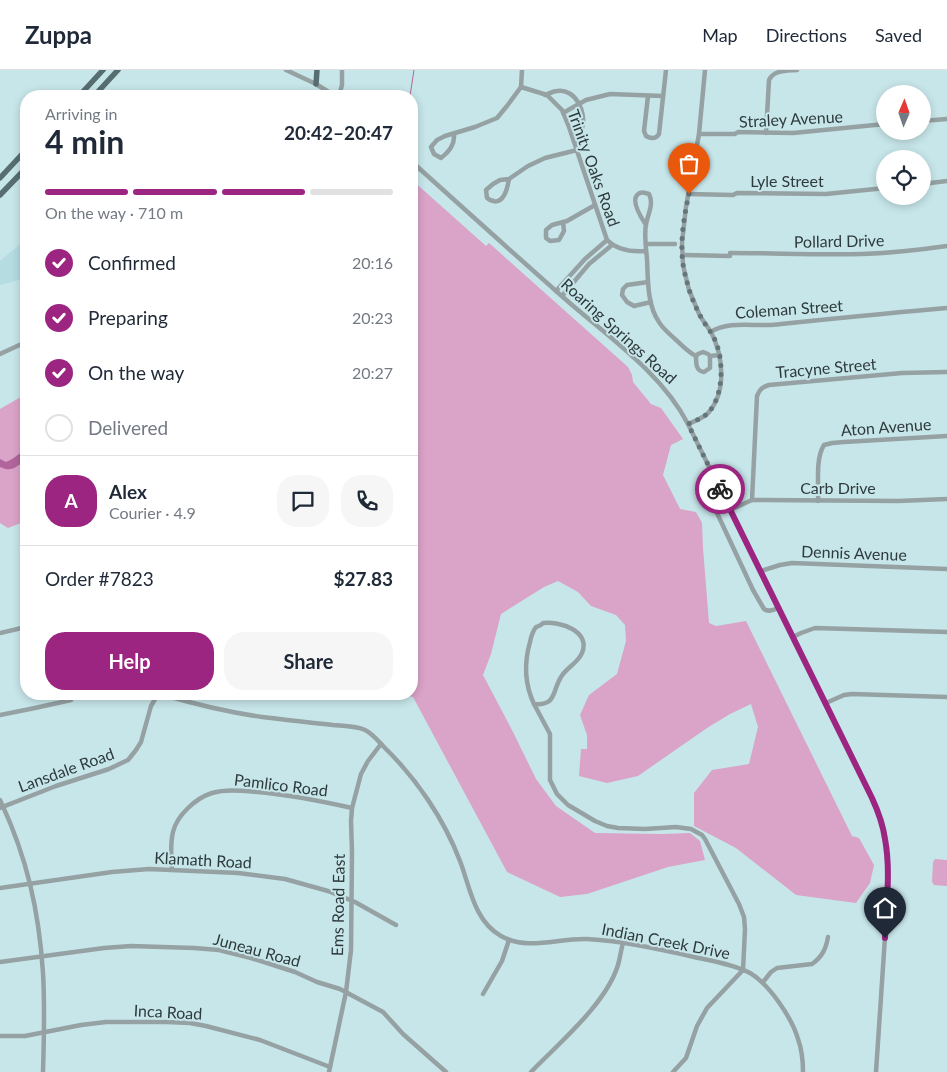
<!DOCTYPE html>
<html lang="en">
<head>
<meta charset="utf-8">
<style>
	:root { --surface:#fff; --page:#f6f6f7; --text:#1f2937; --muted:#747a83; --line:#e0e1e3; --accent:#9b2580 }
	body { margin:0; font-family:Lato,sans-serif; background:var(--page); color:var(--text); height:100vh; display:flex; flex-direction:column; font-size:19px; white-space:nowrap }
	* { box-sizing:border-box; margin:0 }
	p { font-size:16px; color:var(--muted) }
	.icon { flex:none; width:28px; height:28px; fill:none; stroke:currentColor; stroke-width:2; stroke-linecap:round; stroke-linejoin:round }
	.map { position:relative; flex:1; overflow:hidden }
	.drawer { position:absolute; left:20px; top:20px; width:398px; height:610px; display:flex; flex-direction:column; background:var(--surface); border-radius:20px; box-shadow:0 2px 8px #0003 }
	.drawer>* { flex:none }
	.needle { width:32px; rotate:2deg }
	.fabs { position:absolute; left:876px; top:15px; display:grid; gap:10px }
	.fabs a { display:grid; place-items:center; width:55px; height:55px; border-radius:50%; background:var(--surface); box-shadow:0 2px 8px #0003; font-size:25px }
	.pin { position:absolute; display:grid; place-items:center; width:42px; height:42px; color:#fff; margin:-51px -21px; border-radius:50% 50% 50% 0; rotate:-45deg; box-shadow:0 0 5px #0007 }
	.pin .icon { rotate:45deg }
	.courier { position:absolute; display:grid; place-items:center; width:50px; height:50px; margin:-25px; border:4px solid #9b2580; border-radius:50%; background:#fff; color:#222; box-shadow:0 1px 6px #0007 }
	.headline em { font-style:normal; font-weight:700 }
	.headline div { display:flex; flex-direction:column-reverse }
	.headline { display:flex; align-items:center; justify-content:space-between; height:85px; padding:0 25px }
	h1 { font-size:32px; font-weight:700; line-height:38px }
	.bar { display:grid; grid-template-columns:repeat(4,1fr); gap:8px 5px; align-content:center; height:60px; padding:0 25px }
	.bar i { height:6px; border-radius:4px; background:var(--line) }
	.bar .active { background:var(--accent) }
	.bar p { grid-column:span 4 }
	.line { display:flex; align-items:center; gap:12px; padding:0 25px; border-top:1px solid var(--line) }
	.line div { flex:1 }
	.round { display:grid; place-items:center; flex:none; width:52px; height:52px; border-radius:20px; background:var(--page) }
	ol { padding:0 25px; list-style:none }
	li { display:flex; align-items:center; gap:15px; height:55px }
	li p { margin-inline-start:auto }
	li .icon { padding:5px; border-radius:50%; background:var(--accent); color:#fff; stroke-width:4 }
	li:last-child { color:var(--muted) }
	li i { width:28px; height:28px; border:2px solid var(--line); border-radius:50% }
	.action { display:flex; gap:10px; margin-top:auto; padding:10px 25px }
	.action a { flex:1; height:58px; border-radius:20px; background:var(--accent); color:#fff; font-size:20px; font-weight:700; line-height:58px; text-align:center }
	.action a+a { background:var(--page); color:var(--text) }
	header { display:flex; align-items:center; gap:30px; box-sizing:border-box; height:70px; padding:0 25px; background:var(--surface); border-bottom:1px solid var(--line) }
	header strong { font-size:24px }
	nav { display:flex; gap:28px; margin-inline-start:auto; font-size:18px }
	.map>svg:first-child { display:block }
	.built { fill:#b4dce1 }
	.green { fill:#daa3c8 }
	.water { fill:#b2659c }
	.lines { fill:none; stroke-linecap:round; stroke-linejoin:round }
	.stream { stroke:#b2659c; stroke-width:1 }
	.minor { stroke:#95a1a3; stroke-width:4.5 }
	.major { stroke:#576e71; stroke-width:5.5 }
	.done { stroke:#647679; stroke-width:5; stroke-dasharray:0 9 }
	.route { stroke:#9b2580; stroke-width:6 }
	.labels { text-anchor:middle; stroke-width:4; stroke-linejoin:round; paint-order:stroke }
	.street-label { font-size:16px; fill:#2e3a3c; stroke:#c7e6ea }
</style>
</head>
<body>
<header>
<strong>Zuppa</strong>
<nav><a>Map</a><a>Directions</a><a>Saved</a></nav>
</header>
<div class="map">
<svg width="947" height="1002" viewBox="0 0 947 1002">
	<rect width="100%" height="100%" fill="#c7e6ea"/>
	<polygon class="built" points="26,169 26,208 0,215 0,191"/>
	<g class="green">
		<polygon points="411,109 486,176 489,173 628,297 632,305 633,312 651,334 661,338 683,369 671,375 663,405 680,439 696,442 702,453 703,478 709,553 716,556 746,551 852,766 859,768 874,795 870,813 856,833 796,825 736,778 694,756 694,723 712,700 749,694 758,657 751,634 730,644 707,658 638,706 607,713 579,706 581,679 587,679 587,665 580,645 589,625 617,604 626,571 625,555 616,545 591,536 578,522 558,511 544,517 501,544 491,584 483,605 513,662 536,709 556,736 595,763 662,764 690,763 700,771 705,790 668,797 587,824 560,827 507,802 413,627 399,624 411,624"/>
		<polygon points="26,324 26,451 8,458 0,453 0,339"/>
		<polygon points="935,789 947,790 947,816 934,815 932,812 933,792"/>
	</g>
	<path class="water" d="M26,380V391C15,396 13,403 0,397V389L6,392C14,389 19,383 26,380Z"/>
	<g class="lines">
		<polyline class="stream" points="410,26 414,0"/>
		<g class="minor">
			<polyline points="286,0 316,14 335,26"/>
			<polyline points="705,0 699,64 686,137 682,173 683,195 689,220 700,246 711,262"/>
			<path d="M521,17L547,25L562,40L569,57L607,170C617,180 633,182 646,181"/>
			<path d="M545,25C549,24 553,21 557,21C575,18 587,42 582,58C580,63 577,68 575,72"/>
			<polyline points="339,26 342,15 342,0"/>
			<path d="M648,26L644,61L646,66C651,69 656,69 659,64L666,0"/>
			<polyline points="563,43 586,30 610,24 663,26"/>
			<polyline points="922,51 947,49"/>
			<path d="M766,63L769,10C774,0 786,1 797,0"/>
			<path d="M454,64C455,74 449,82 441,88L434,84L431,77L437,70L445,66L475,57L497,48L507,36L521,17L522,0"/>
			<polyline points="699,64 735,64 738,62 793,63 885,54"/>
			<path d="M411,91C462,137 513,183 564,228C607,266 661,302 688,354L872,728L882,753L885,768L888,800L885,867L876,1002"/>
			<path d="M509,109C507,121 502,139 487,128L486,120L493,114L500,110L509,109L528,96L545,88L577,80"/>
			<polyline points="922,114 947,111"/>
			<polyline points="689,124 733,125 737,123 826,124 885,118"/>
			<polyline points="563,152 564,161 559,170 550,171 546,168 546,160 552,155 567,151 595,135"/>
			<path d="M646,155C642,149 631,132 637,125C641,121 645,123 649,124C654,134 648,144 646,154C644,165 646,178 647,189C648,209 647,235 659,252C663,259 670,264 675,269C682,275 688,282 696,286"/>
			<polyline points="646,174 675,174"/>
			<path d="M730,183C774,183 818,185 862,184C891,183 919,180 947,176"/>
			<polyline points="683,185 730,186"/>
			<polyline points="648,212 627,215 623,219 622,225 627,232 634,236 651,232"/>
			<polyline points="556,221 585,189 607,170"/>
			<polyline points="562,226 589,194 612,175"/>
			<polyline points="0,284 26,272"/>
			<path d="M696,286C696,294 696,301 704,302L710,298V286"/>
			<polyline points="696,286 698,284 703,282 708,284 710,286 720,285"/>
			<path d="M688,354C695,351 704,348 709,342C727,321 723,285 711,262C727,251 752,256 771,255C830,249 888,243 947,238"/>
			<path d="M752,430L757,326C760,319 762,317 769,315L902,303L947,302"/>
			<path d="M818,431C819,415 815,389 824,375L832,373L844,372L947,366"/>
			<polyline points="730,440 752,430 898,431 947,429"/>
			<path d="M717,443L753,520L764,539C769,543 774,539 779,538"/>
			<polyline points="761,501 780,495 792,493 947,499"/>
			<path d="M543,553C560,551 591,561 582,583C578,593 566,598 561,607C552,621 557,636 534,634C525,615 524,593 530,572C531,567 533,561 536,557C537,557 543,554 543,553Z"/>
			<polyline points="0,563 26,557"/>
			<polyline points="793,567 801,563 815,558 947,562"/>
			<path d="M160,624C194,634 227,642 262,647C285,650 309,652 333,655C343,656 356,656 365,660C373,664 378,671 384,677C416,708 444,749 460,791C470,817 474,851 501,866C528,881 557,868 587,869C623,871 659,879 694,887C712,891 733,894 750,903C769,914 792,948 798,969C802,980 803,991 803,1002"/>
			<polyline points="826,633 844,625 852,624 947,627"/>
			<polyline points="534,634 550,664 550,710 557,724 568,735 595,751 607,756 618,758 645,759 676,757 691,759 702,765 705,769 739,834 744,847 745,859 743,900 707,938 697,956 686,988 673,1002"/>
			<polyline points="0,645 35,638 71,630"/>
			<path d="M0,730C27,787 39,841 43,903C45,936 44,969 43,1002"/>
			<polyline points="0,738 56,716 109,699 128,690 136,680 141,672 151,636 158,624"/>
			<path d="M172,800C171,787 170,774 173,762C177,745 196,728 212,723C227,719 243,721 258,722C290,725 321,731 352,738"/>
			<polyline points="0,818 112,802 149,799 238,803 285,809 328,821 355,832 396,855"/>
			<polyline points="0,892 104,878 131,876 194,878 219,880 251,888 295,902 317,912 340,919 383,942 403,964 446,1002"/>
			<path d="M763,912L771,902L777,898L812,894C822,887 826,879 828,867"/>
			<polyline points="483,924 502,891 509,870"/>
			<polyline points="0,966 25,966 81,955 106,952 167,952 190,953 206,956 260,970 330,997"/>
			<polyline points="329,1002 346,922 351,880 352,782 351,751 352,738 361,704 368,691 381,674"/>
			<path d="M531,1002C559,973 606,934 618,895C620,888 621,880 623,873"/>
		</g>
		<g class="major">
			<polyline points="316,14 317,0"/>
			<polyline points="79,26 103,0"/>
			<polyline points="94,26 118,0"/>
			<polyline points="0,108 26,80"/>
			<polyline points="0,125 26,98"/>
		</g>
	</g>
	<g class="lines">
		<path class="done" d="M689,124C683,151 678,181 686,208C689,221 694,235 701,247C705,255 711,261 715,270C724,289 724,326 708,343C703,348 695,351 688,354L720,419"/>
		<path class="route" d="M720,419L872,728C878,741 883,755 885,769C891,801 886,835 885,868"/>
	</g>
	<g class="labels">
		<g class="street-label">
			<text transform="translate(791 49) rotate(-3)" y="6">Straley Avenue</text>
			<text transform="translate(594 98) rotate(70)" y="6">Trinity Oaks Road</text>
			<text x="787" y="117">Lyle Street</text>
			<text transform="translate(839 171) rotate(-1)" y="6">Pollard Drive</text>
			<text transform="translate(789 239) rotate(-4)" y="6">Coleman Street</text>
			<text transform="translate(619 261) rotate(42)" y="6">Roaring Springs Road</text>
			<text transform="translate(826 298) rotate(-5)" y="6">Tracyne Street</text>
			<text transform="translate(886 357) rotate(-4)" y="6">Aton Avenue</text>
			<text x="838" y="424">Carb Drive</text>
			<text transform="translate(854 483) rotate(2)" y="6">Dennis Avenue</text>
			<text transform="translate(66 700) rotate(-20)" y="6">Lansdale Road</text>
			<text transform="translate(281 715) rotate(7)" y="6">Pamlico Road</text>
			<text transform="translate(203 790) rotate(3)" y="6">Klamath Road</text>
			<text transform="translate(338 835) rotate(-89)" y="6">Ems Road East</text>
			<text transform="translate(666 871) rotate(11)" y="6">Indian Creek Drive</text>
			<text transform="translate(257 880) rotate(15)" y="6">Juneau Road</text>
			<text transform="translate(168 942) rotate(3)" y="6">Inca Road</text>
		</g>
	</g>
</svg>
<div class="fabs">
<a><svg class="needle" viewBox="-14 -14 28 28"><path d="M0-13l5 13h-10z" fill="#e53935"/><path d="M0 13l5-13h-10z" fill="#747a83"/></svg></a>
<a><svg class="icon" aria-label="locate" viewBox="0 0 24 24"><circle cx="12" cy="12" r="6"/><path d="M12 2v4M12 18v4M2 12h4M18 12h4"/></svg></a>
</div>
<div class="pin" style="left:689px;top:124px;background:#ea580c"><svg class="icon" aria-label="bag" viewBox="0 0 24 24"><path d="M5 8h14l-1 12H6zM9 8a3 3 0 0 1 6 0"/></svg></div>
<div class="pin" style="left:885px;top:868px;background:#1f2937"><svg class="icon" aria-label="home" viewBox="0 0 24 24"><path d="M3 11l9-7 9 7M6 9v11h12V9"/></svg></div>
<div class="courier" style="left:720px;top:419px"><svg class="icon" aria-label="bike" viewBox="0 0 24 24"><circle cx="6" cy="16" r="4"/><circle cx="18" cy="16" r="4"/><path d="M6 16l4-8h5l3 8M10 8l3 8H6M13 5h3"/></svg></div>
<section class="drawer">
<div class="headline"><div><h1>4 min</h1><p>Arriving in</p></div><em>20:42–20:47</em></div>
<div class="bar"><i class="active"></i><i class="active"></i><i class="active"></i><i></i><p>On the way · 710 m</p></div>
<ol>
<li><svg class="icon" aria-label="check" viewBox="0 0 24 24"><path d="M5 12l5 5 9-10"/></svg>Confirmed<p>20:16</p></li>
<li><svg class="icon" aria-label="check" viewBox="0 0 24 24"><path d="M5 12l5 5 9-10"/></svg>Preparing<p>20:23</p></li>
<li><svg class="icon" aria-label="check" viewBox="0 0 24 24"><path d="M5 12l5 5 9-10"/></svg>On the way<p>20:27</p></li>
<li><i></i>Delivered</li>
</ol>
<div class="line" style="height:90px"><b class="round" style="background:var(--accent);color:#fff">A</b><div><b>Alex</b><p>Courier · 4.9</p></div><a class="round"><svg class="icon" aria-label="chat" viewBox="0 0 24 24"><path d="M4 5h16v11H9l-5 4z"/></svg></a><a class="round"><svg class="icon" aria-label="phone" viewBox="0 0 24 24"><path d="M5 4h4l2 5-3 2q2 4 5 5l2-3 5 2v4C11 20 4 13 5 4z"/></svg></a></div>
<div class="line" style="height:65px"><div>Order #7823</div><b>$27.83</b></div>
<div class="action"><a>Help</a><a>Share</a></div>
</section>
</div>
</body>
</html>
